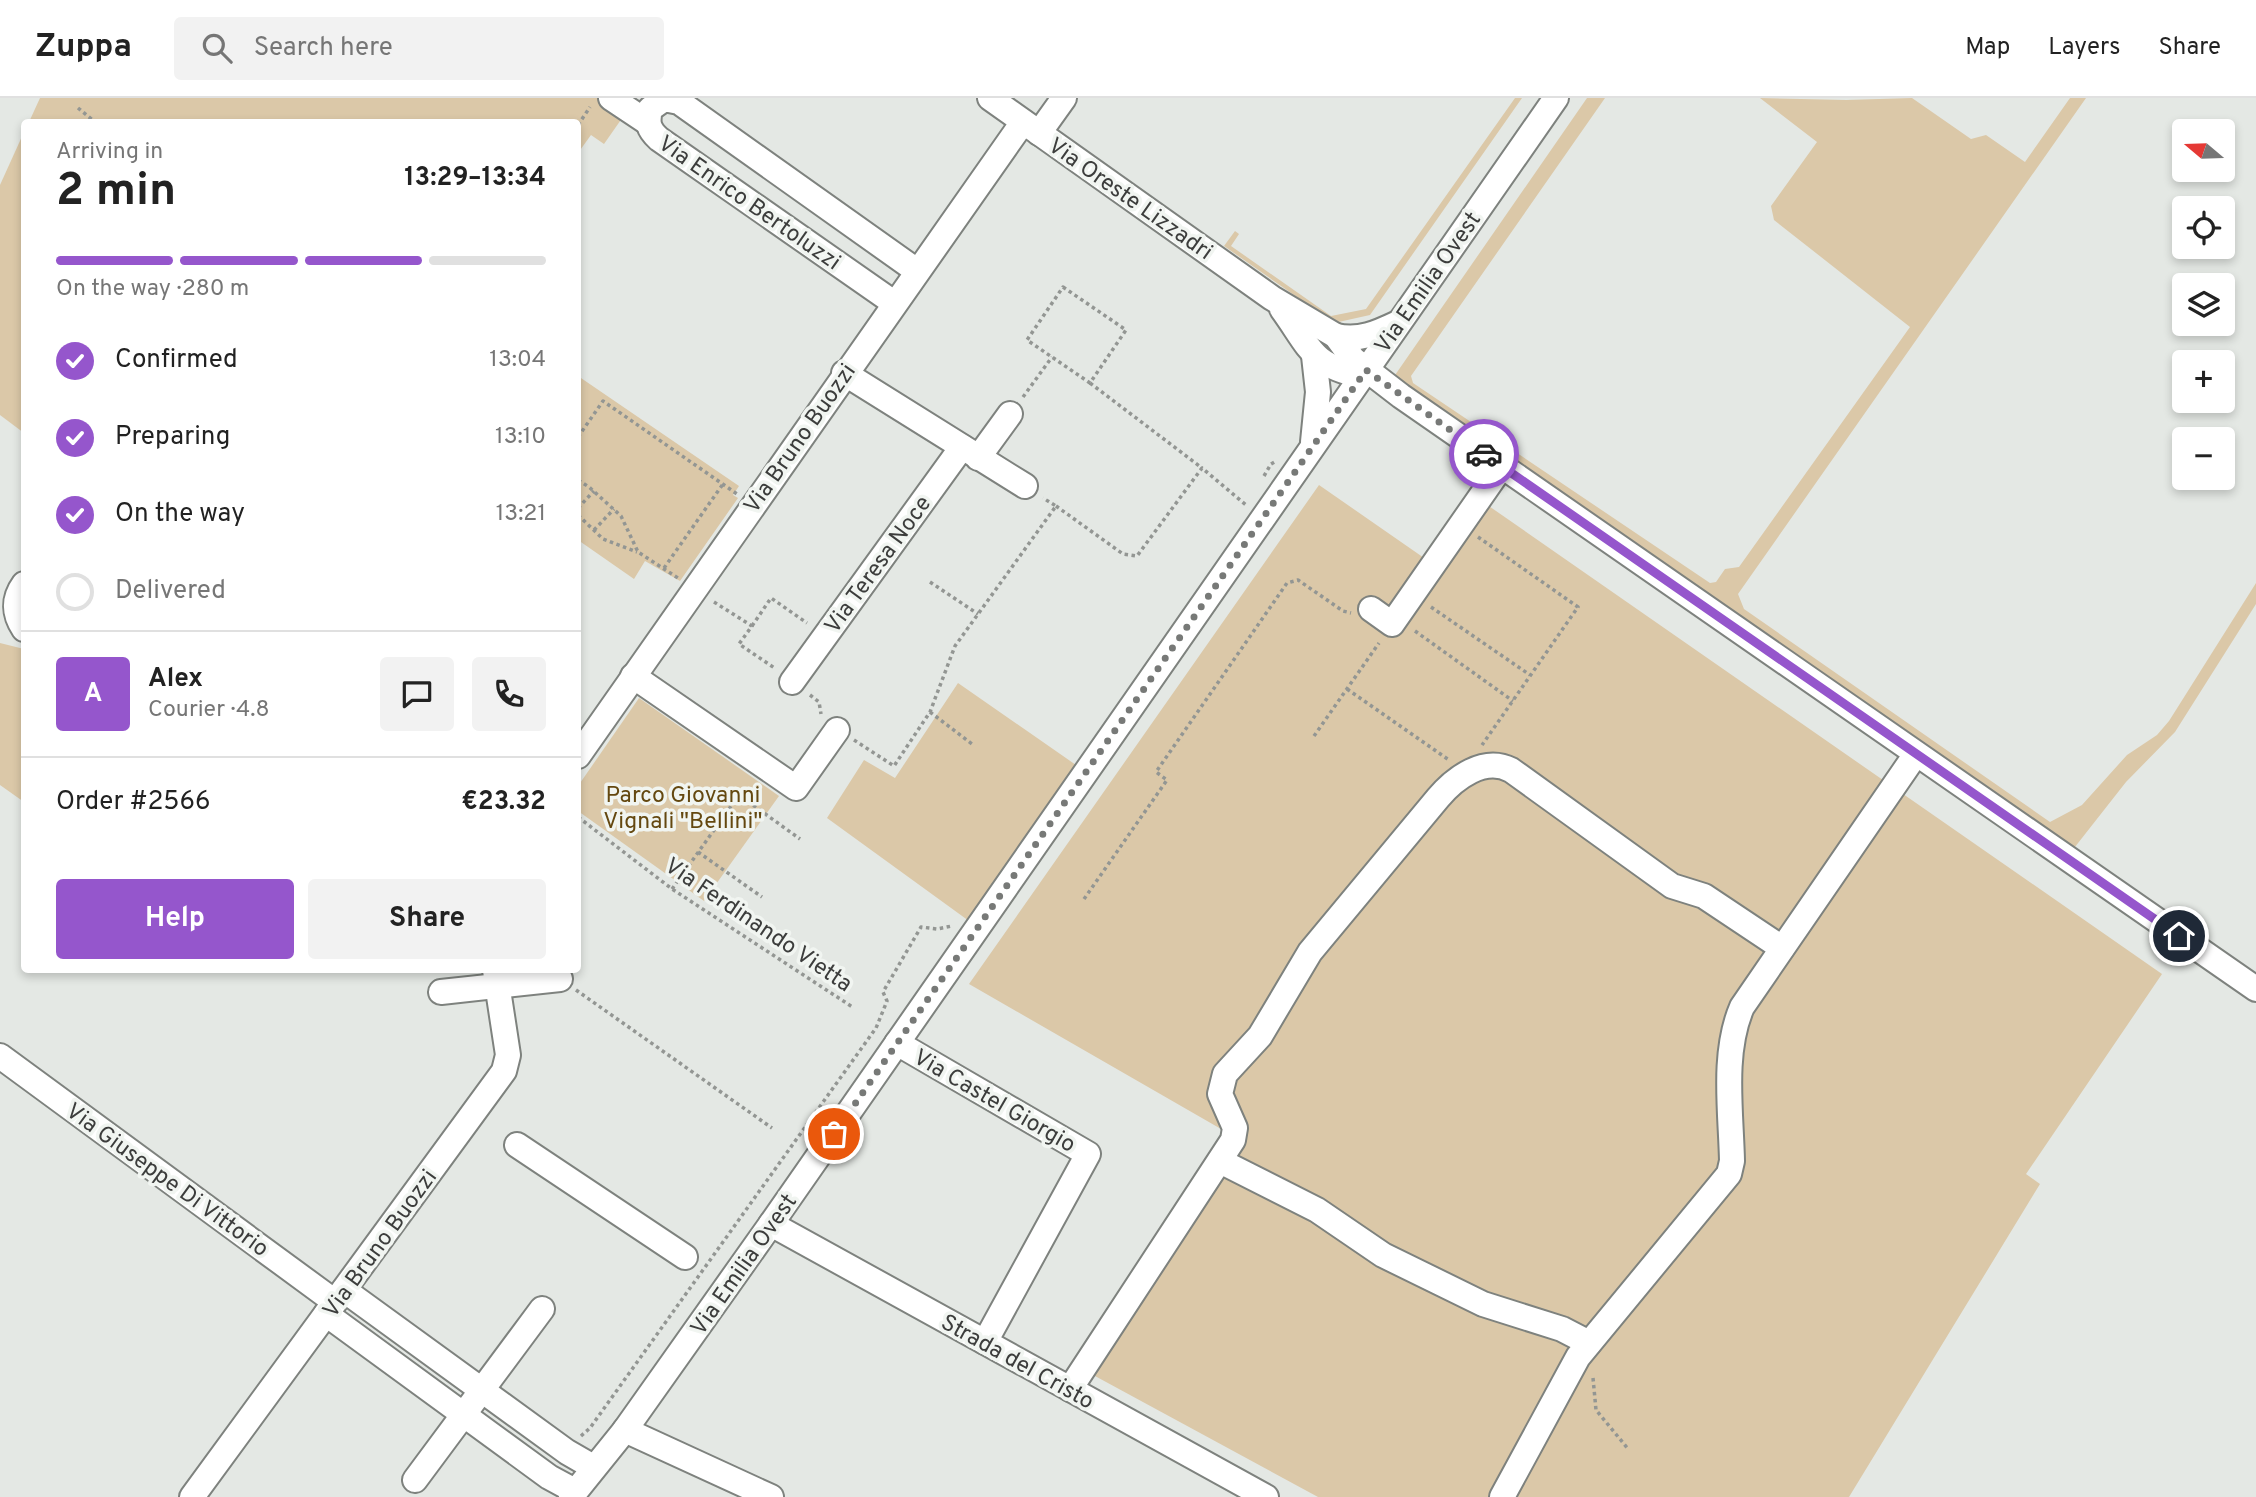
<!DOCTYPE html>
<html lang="en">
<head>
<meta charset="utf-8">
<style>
	:root { --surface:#fff; --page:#f2f2f2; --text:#222; --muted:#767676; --line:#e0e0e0; --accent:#9556cc }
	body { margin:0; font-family:Overpass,sans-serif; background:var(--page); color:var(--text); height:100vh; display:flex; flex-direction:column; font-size:26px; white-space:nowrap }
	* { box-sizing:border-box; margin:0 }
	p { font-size:23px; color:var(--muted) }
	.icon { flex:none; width:38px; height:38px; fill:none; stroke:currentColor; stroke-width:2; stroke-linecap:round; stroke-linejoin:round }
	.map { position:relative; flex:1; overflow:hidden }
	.panel { position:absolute; left:21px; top:21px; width:560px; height:854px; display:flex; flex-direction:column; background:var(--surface); border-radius:7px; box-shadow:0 4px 10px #0003 }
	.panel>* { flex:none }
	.needle { width:46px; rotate:289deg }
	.buttons { position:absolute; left:2172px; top:21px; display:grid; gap:14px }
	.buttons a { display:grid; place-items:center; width:63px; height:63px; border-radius:7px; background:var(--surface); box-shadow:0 4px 10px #0003; font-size:35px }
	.pin { position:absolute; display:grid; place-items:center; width:60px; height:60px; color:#fff; margin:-30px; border:4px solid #fff; border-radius:50%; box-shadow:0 2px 7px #0007 }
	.courier { position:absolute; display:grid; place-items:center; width:70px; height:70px; margin:-35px; border:5px solid #9556cc; border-radius:50%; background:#fff; color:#222; box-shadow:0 2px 9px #0007 }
	.summary em { font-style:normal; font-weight:700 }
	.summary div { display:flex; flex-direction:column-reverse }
	.summary { display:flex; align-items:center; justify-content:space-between; height:119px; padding:0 35px }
	h1 { font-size:46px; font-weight:700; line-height:52px }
	.bar { display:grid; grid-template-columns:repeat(4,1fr); gap:10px 7px; align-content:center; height:84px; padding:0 35px }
	.bar i { height:9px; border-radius:5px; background:var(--line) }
	.bar .current { background:var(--accent) }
	.bar p { grid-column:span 4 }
	.line { display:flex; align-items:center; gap:18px; padding:0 35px; border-top:2px solid var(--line) }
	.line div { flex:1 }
	.round { display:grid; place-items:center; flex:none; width:74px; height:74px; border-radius:7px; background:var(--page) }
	ol { padding:0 35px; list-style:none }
	li { display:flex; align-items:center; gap:21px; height:77px }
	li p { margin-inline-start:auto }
	li .icon { padding:7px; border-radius:50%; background:var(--accent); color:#fff; stroke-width:4 }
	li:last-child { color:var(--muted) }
	li i { width:38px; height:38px; border:4px solid var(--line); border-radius:50% }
	.cta { display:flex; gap:14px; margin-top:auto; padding:14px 35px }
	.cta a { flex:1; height:80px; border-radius:7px; background:var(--accent); color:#fff; font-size:28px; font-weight:700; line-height:80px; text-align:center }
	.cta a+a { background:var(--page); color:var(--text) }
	header { display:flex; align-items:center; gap:42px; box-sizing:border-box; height:98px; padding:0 35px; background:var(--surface); border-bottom:2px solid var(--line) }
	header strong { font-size:33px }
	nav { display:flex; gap:38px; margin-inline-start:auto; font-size:24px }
	.search { width:490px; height:63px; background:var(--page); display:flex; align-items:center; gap:18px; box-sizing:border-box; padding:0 24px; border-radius:7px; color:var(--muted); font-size:26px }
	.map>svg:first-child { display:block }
	.green { fill:#dbc8a8 }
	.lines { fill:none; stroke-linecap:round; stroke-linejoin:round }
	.minor-casing { stroke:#7e827e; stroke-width:28 }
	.path { stroke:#939693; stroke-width:3.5; stroke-dasharray:3.5 3.5; stroke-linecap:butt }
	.minor { stroke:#fff; stroke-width:24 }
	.done { stroke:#777977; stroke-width:7; stroke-dasharray:0 12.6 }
	.route { stroke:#9556cc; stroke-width:9 }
	.labels { text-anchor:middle; stroke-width:7; stroke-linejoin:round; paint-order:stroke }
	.street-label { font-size:23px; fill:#3c3d3c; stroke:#f1f5f1 }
	.park-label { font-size:23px; fill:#644810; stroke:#f1f5f1 }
</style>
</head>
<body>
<header>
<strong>Zuppa</strong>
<div class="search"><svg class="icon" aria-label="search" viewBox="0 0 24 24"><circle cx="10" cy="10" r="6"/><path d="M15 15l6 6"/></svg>Search here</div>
<nav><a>Map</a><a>Layers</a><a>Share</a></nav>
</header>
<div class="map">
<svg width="2256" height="1399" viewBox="0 0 2256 1399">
	<rect width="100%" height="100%" fill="#e4e8e4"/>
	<g class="green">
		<polygon points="40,0 601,0 625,16 604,46 591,37 578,55 578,24 29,24"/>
		<polygon points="1515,0 1522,0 1370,217 1334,225 1224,148 1235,133 1239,136 1231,148 1331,218 1366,211"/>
		<polygon points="1587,0 1605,0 1411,278 1413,285 1710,485 1716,484 1725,471 1739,469 1910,229 1774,122 1771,108 1817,44 1760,0 1846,2 1912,0 1971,41 1986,37 2025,64 2070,0 2086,0 1738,496 1744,511 2050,724 2082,707 2127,657 2157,637 2169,623 2256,485 2256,506 2175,634 2126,684 2071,754 1393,280"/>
		<polygon points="24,34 24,335 0,317 0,87"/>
		<polygon points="578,278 739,388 733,397 738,400 680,483 645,463 634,481 578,442"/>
		<polygon points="1319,387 1427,462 1473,397 2162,876 2026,1076 2040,1086 1849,1399 1318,1399 1071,1265 1228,1035 969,886"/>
		<polygon points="0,545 24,551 24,704 0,687"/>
		<polygon points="958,585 1076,667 969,823 827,720 864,662 895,680"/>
		<polygon points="639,600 779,698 704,803 578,713 578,688"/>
	</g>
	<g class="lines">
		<g class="minor-casing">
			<g id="minor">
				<polyline points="611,0 647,24"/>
				<polyline points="990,0 1272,200 1336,238 1353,261 1401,298 2256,891"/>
				<polyline points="1039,35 1064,0"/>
				<path d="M894,205L659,41C648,31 647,25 650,11L664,1L679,4L917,173"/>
				<path d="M1282,211C1311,251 1311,267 1362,278"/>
				<path d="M1336,238C1360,243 1377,235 1398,225"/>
				<polyline points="844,275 1025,388"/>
				<polyline points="1313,344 1318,294 1314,258"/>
				<polyline points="978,360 1010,316"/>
				<path d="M24,486C13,501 14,516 24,531"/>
				<polyline points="1371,511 1392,526 1502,368"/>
				<polyline points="633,578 796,690 837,632"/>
				<polyline points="792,584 962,349"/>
				<polyline points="578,658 1023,24"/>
				<polyline points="441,894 560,881"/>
				<polyline points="897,945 1088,1056 985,1244"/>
				<polyline points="0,958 335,1204"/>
				<polyline points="517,1047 685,1159"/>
				<polyline points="1220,1063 1317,1112 1383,1157 1483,1206 1562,1231 1589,1245"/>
				<polyline points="771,1126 1266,1399"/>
				<polyline points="344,1192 567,1354 593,1369"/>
				<polyline points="326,1216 549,1379 575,1393"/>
				<path d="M1070,1291L1233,1042L1235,1030L1220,996L1225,976L1260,938L1310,854L1438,700C1455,680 1484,658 1511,672L1672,788L1704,798L1782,850"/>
				<polyline points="625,1332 771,1399"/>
				<polyline points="415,1382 542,1211"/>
				<polyline points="192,1399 504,973 508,957 495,872"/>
				<polyline points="571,1399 625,1332 771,1126 1556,0"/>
				<path d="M1502,1399L1578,1259L1729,1076L1732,1063C1731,1014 1722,955 1742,909L1916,656"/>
			</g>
		</g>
		<g class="path">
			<polyline points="78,10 95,24"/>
			<polyline points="578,27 590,9"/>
			<polygon points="1063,189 1126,232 1090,285 1027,242"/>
			<polyline points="1090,285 1202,370"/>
			<polyline points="1023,299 1052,259"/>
			<polyline points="578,339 603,303 737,396"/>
			<polyline points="1264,378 1271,366 1276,363"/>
			<polyline points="578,382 589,389 621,418 638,454 678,480"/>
			<polyline points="1056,408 1123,456 1137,458 1202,370 1246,407"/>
			<polyline points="578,410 594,393"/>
			<polyline points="578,417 603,441 637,454"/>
			<polyline points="594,432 614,411"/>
			<polyline points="1478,439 1578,509 1482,647"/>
			<polyline points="664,470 723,386"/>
			<polyline points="930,484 978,516"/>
			<polyline points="714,504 752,528 739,546 776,571"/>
			<polyline points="1431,509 1530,577"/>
			<polyline points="752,528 771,500 807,525"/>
			<polyline points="1415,533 1513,603"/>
			<polyline points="1347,591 1449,662"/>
			<polyline points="810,597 819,604 821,616"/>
			<polyline points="930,614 972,646"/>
			<polyline points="1314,638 1379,545"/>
			<polyline points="854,642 894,668 930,614 955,548 1056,408 1043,400"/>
			<polyline points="578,719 672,791 854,910"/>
			<polyline points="698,754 762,799"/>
			<polyline points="672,791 739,697 800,741"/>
			<polyline points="1084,801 1167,682 1156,674 1287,485 1298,482 1343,513 1351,515"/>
			<polyline points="576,892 772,1030"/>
			<polyline points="1593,1280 1596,1312 1629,1352"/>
			<polyline points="581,1338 590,1330 876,930 887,903 883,894 921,829 937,831 952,828"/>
		</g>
		<use href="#minor" class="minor"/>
	</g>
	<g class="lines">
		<polyline class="done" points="834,1036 1366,272 1484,356"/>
		<polyline class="route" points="1484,356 2179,838"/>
	</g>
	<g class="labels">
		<g class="street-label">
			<text transform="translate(1131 100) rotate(35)" y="8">Via Oreste Lizzadri</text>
			<text transform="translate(750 104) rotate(35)" y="8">Via Enrico Bertoluzzi</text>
			<text transform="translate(1427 184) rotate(-55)" y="8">Via Emilia Ovest</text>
			<text transform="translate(799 340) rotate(-55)" y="8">Via Bruno Buozzi</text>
			<text transform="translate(877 466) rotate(-54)" y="8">Via Teresa Noce</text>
			<text transform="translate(759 826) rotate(34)" y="8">Via Ferdinando Vietta</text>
			<text transform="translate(995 1002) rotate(30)" y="8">Via Castel Giorgio</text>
			<text transform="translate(168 1081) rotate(36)" y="8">Via Giuseppe Di Vittorio</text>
			<text transform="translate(379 1145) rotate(-54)" y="8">Via Bruno Buozzi</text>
			<text transform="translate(743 1166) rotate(-55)" y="8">Via Emilia Ovest</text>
			<text transform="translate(1018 1263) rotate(29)" y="8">Strada del Cristo</text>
		</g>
		<g class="park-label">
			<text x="683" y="704">Parco Giovanni<tspan x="683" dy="26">Vignali "Bellini"</tspan></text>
		</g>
	</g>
</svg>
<div class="buttons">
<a><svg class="needle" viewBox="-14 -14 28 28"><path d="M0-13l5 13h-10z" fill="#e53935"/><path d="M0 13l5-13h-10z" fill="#767676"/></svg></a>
<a><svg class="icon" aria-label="locate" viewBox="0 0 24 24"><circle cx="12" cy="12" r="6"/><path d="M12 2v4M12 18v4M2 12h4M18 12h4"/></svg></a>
<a><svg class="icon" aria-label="layers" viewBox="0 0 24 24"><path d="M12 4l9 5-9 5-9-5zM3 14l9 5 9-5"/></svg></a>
<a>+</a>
<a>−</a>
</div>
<div class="pin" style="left:834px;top:1036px;background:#ea580c"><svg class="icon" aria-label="bag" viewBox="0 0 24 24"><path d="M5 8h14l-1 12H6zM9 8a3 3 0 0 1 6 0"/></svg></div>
<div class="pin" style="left:2179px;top:838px;background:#1f2937"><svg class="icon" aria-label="home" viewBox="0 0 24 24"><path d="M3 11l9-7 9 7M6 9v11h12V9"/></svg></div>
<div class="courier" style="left:1484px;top:356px"><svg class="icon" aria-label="car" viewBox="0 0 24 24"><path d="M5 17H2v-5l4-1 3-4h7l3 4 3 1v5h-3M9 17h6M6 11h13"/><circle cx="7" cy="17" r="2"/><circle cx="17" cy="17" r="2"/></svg></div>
<section class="panel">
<div class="summary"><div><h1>2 min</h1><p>Arriving in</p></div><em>13:29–13:34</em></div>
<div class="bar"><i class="current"></i><i class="current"></i><i class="current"></i><i></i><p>On the way · 280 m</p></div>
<ol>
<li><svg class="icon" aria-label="check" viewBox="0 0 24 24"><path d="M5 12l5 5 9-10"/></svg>Confirmed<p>13:04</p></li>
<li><svg class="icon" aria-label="check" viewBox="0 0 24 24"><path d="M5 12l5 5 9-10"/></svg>Preparing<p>13:10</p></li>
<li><svg class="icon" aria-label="check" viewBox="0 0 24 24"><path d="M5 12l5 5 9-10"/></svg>On the way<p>13:21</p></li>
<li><i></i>Delivered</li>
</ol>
<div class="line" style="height:126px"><b class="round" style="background:var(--accent);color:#fff">A</b><div><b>Alex</b><p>Courier · 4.8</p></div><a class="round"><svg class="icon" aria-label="chat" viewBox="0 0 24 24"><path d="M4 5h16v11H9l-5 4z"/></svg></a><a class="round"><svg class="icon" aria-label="phone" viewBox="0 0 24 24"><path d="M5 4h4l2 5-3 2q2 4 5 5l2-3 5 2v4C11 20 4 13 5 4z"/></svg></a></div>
<div class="line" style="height:91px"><div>Order #2566</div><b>€23.32</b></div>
<div class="cta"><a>Help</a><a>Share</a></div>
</section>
</div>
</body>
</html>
